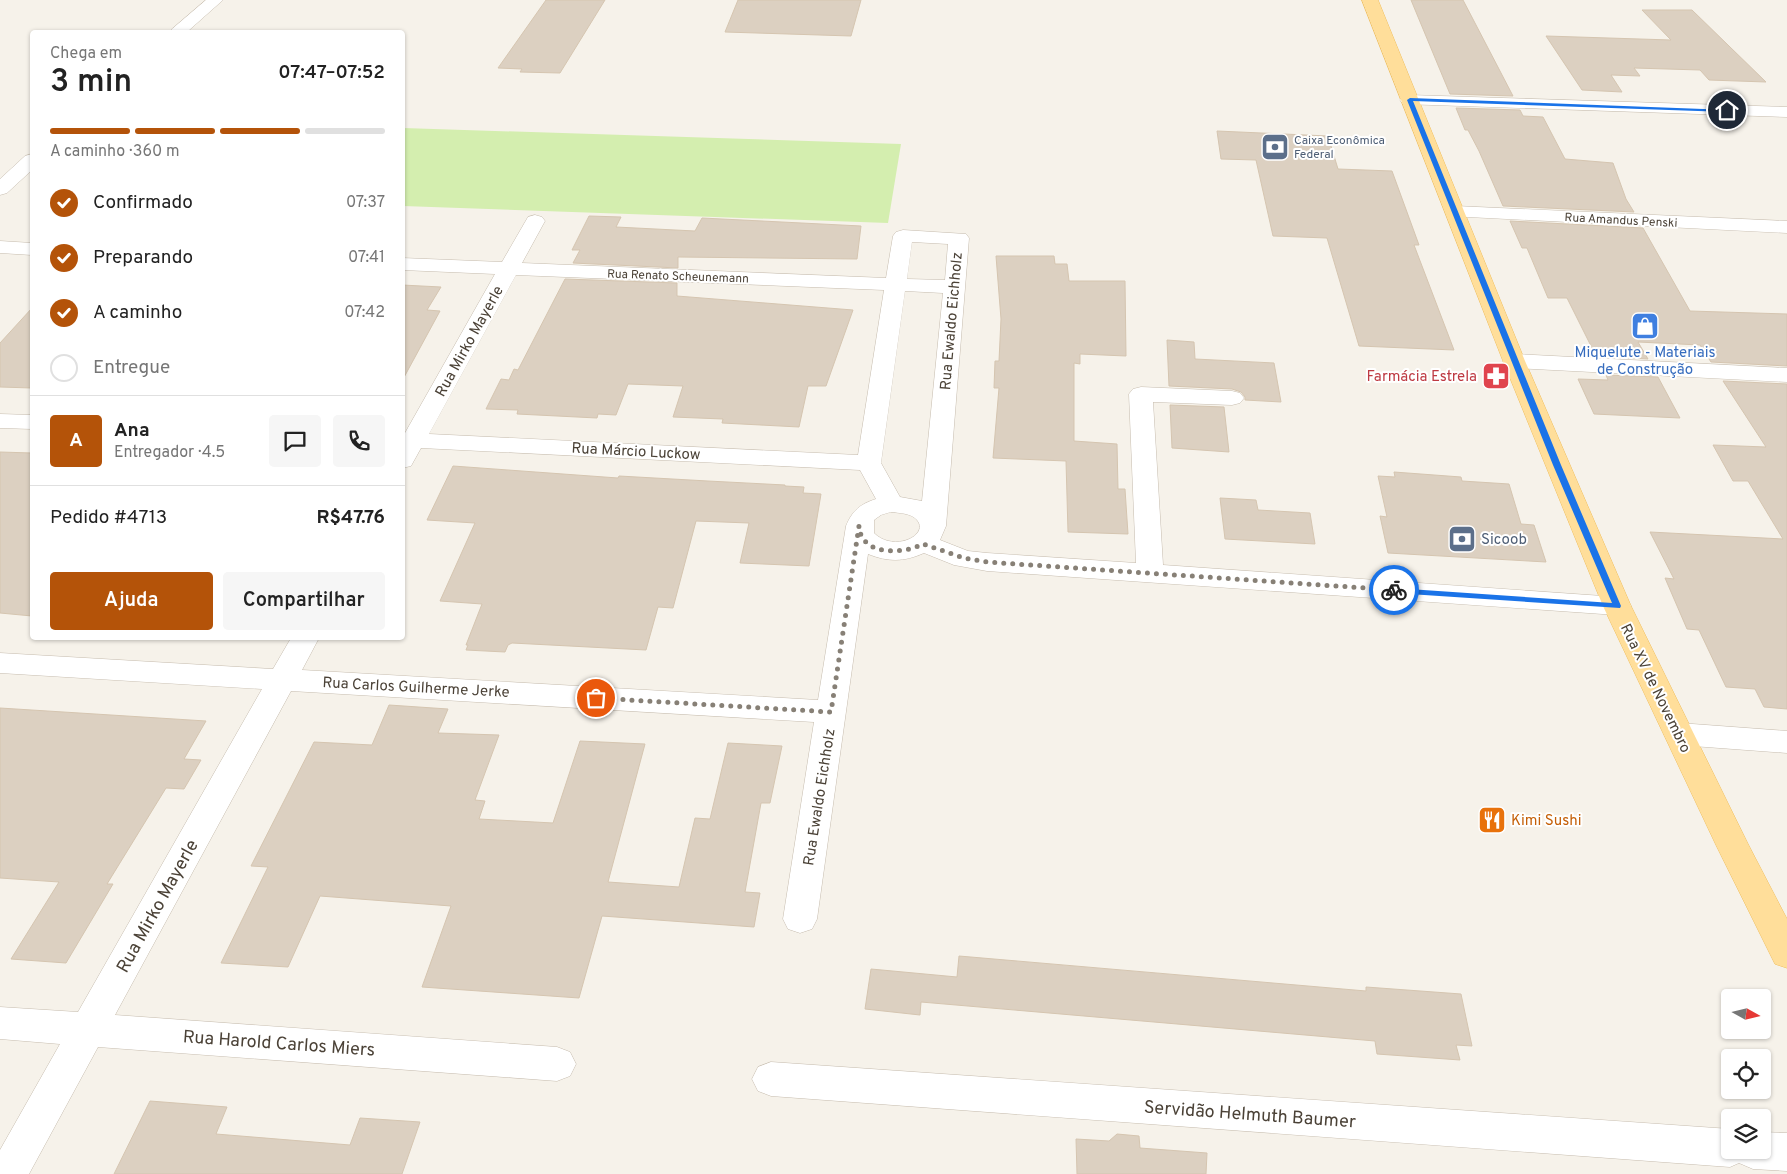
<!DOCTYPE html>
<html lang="pt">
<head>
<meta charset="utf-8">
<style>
	:root { --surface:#fff; --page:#f6f6f6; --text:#222; --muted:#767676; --line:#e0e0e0; --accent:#b45309 }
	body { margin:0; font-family:Overpass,sans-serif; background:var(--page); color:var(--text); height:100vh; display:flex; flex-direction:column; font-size:19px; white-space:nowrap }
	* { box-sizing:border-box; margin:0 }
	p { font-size:16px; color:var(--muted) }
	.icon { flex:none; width:28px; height:28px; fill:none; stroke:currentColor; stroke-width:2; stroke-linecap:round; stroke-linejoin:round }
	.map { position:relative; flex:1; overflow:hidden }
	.side { position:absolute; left:30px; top:30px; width:375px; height:610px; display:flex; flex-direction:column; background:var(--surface); border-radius:5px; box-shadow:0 1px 4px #0004 }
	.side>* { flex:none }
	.needle { width:32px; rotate:98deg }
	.buttons { position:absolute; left:1721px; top:989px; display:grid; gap:10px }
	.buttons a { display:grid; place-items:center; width:50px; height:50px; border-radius:5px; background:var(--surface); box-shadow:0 1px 4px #0004; font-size:25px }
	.pin { position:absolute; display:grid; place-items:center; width:42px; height:42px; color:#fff; margin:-21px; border:2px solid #fff; border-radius:50%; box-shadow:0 1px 5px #0007 }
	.courier { position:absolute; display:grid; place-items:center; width:50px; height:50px; margin:-25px; border:4px solid #1a73e8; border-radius:50%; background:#fff; color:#222; box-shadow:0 1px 6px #0007 }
	.head em { font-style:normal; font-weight:600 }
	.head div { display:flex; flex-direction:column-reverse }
	.head { display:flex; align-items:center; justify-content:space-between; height:85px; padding:0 20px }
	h1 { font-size:32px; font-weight:600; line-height:38px }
	.bar { display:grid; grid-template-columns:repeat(4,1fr); gap:8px 5px; align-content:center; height:60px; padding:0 20px }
	.bar i { height:6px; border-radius:4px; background:var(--line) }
	.bar .selected { background:var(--accent) }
	.bar p { grid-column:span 4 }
	.line { display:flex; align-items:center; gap:12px; padding:0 20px; border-top:1px solid var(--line) }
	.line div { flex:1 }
	.round { display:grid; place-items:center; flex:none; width:52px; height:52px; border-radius:5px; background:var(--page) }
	ol { padding:0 20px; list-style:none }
	li { display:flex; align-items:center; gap:15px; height:55px }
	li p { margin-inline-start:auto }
	li .icon { padding:5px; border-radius:50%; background:var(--accent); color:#fff; stroke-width:4 }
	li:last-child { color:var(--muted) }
	li i { width:28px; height:28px; border:2px solid var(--line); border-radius:50% }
	.primary-button { display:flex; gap:10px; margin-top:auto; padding:10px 20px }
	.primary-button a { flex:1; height:58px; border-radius:5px; background:var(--accent); color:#fff; font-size:20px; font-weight:600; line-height:58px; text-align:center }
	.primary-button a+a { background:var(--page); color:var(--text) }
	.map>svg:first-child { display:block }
	.green { fill:#d4eeaf }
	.building { fill:#dcd0c1; stroke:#d5c5b0 }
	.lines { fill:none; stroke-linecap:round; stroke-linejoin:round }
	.minor-casing { stroke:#c6bcae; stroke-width:1 }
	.major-casing { stroke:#efbe5e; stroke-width:1 }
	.minor { fill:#fff; fill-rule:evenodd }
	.major { fill:#ffde9a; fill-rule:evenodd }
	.route { fill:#1a73e8 }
	.done { stroke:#878076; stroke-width:5; stroke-dasharray:0 9 }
	.labels { text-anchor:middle; stroke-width:4; stroke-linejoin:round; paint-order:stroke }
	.far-service-label { font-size:12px; fill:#4e5e75; stroke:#fff; text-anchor:start }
	.far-street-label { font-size:12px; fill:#4b4237; stroke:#fff }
	.street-label { font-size:15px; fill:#4b4237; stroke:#fff }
	.shop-label { font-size:15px; fill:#366cbe; stroke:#fff }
	.health-label { font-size:15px; fill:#be3a42; stroke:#fff; text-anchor:end }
	.service-label { font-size:15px; fill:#4e5e75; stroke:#fff; text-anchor:start }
	.food-label { font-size:15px; fill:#c56008; stroke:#fff; text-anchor:start }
	.near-street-label { font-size:18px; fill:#4b4237; stroke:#fff }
</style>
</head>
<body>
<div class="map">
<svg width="1787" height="1174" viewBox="0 0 1787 1174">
	<rect width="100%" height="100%" fill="#f6f2ea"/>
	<polygon class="green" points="403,128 901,144 888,223 403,206"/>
	<g class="building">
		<polygon points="546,0 605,0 560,73 520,72 522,69 498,68"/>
		<polygon points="738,0 861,0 851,36 725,32"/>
		<polygon points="1411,0 1463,0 1513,96 1450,94"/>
		<polygon points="1642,10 1692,10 1766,82 1709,80 1700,70 1634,68 1640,76 1611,75 1622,92 1582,90 1546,36 1671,40"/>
		<polygon points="1456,108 1520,110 1523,116 1543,117 1565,159 1613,163 1626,199 1634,212 1503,206 1479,151 1468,130 1465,130"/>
		<polygon points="1217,131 1328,136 1338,169 1392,171 1419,245 1414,245 1454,350 1359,346 1327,238 1273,236 1256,160 1221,159"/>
		<polygon points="589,216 621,217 616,227 695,231 702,218 861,226 857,259 678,257 678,268 573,263 580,250 572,250"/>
		<polygon points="1510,221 1643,228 1690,311 1787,314 1787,366 1711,362 1700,345 1638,342 1648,359 1596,356 1567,298 1548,298 1527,248 1522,248"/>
		<polygon points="996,256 1054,256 1055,264 1067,264 1069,281 1125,281 1126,356 1080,354 1080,364 1074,363 1074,441 1117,444 1118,489 1125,489 1128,534 1068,532 1066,461 993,458 999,388 994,388 995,361 999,361 1001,319"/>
		<polygon points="565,279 677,283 677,296 853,310 826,386 808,386 799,427 722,423 723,419 673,417 683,386 628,384 616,415 598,414 597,418 517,414 518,410 486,409 501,379 509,380 514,369 518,370"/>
		<polygon points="402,285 441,287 427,310 440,311 402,381"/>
		<polygon points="32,308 32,388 0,387 0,343"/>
		<polygon points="1167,340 1194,342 1195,359 1274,363 1281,402 1245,400 1245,397 1241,392 1232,389 1169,386"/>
		<polygon points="1606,375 1658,377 1680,418 1594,414 1578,379 1608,380"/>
		<polygon points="1723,381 1787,384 1787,709 1764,707 1755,689 1726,687 1699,630 1687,629 1665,578 1674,579 1650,532 1783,539 1748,481 1733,481 1713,445 1766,447"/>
		<polygon points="1170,405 1224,407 1229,452 1172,448"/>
		<polygon points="0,452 32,453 32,616 0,613"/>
		<polygon points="453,466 618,478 619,476 708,481 785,485 785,486 804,487 803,493 821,494 809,566 740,563 749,523 696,521 673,608 658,607 646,650 512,643 508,645 505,652 466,650 468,645 466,645 482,604 440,601 475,523 427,520"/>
		<polygon points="1394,472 1461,477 1462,481 1509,484 1521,524 1534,525 1546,562 1388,553 1380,516 1387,517 1378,476 1395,477"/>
		<polygon points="1220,498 1256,500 1258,510 1310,513 1315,544 1225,539"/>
		<polygon points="389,705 448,709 438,733 499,735 475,800 485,801 479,819 553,823 580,741 645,744 608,882 679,887 695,818 710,819 728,743 782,746 770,803 761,803 745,892 760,893 754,927 602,916 579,998 422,987 451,906 320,896 288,967 221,963 268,867 251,866 314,742 372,745"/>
		<polygon points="0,708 206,721 184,759 201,760 184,789 166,788 107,884 113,884 66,963 11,959 59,882 0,878"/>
		<polygon points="959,956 1366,991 1366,987 1461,994 1472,1046 1456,1045 1460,1060 1377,1054 1375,1041 921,1002 920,1015 865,1009 871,969 957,977"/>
		<polygon points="150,1101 227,1107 216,1134 350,1145 360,1118 420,1122 402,1174 114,1174"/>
		<polygon points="1117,1134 1139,1136 1140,1148 1207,1153 1206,1174 1077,1174 1076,1139 1109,1141"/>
	</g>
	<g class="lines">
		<g class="minor-casing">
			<g id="minor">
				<polygon points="206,0 223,0 187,32 170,32 172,29"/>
				<polygon points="1409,95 1787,107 1787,117 1403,104 1400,100 1403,96"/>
				<polygon points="32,154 32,170 7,193 0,195 0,179 25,156"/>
				<polygon points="1455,206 1787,221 1787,233 1448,216 1445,212 1448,208"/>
				<path d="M535,215L542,217L545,221L522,263L886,278L893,236L896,232L903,230L966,234L969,238L946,526L940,540L968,551L987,553L1136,563L1129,394L1133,389L1141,387L1232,391L1240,393L1244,398L1240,403L1232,405L1153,402L1163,565L1617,597L1627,599L1631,606L1627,613L1617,615L987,571L954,565L924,553C904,562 888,562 868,554L817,919L812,929L800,933L788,929L783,919L814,722L291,691L115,1015L557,1047L570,1052L576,1064L570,1076L557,1081L98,1047L29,1174H0V1150L60,1044L0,1039V1007L78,1012L262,689L0,673V653L273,669L291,638H319L302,670L818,700L846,526C852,511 860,504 876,499L860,470L421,448L411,466L402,468V433H405L495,274L402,270V258L502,262L528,217ZM912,242L948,244L945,280L907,279ZM516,275L884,290L858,455L429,434ZM905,291L943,293L922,501L900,497L881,463ZM891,512C899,513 911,513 917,520C930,535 894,553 874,533V520L881,515Z"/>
				<polygon points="0,241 32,243 32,255 0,253"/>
				<polygon points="1514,354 1787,368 1787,382 1514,368 1506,366 1503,361 1506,356"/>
				<polygon points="0,414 32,415 32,429 0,428"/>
				<polygon points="1679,723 1787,731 1787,753 1679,745 1668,742 1664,734 1668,726"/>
				<polygon points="771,1062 1730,1129 1730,1150 1762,1150 1762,1132 1787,1133 1787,1171 1753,1169 1739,1163 1730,1167 771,1096 758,1091 752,1079 758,1067"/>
			</g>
		</g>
		<g class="major-casing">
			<polygon id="major" points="1362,0 1378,0 1525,361 1631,606 1748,844 1787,919 1787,968 1775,964 1716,845 1603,606 1503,361"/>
		</g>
		<use href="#minor" class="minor"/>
		<use href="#major" class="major"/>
	</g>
	<polygon class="route" points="1410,98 1730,110 1727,112 1413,101 1561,465 1621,606 1620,608 1394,593 1390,590 1394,588 1612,603 1553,465 1407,100"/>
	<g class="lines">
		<path class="done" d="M596,698L831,712L859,526C861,557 904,554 923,544L964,558L987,562L1394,590"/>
	</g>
	<defs>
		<g id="bank-square" transform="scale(1.4375)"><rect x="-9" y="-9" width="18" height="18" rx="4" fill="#5c6f8a" stroke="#fff"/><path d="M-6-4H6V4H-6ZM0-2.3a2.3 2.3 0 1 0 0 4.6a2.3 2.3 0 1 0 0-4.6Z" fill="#fff"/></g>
		<g id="shop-square" transform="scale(1.4375)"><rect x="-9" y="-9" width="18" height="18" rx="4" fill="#3f7fe0" stroke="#fff"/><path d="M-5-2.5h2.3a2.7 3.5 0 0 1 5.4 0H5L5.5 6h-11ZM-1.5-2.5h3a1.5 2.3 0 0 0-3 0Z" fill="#fff"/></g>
		<g id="pharmacy-square" transform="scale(1.4375)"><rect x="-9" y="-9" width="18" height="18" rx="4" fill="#e0444e" stroke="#fff"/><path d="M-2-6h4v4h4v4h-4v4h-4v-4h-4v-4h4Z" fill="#fff"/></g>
		<g id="restaurant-square" transform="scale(1.4375)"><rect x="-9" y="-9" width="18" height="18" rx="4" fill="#e8710a" stroke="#fff"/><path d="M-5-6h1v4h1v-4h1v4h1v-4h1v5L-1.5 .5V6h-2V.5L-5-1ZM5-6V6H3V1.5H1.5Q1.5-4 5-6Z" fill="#fff"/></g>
	</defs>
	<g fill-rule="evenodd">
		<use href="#bank-square" x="1275" y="147"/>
		<use href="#shop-square" x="1645" y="326"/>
		<use href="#pharmacy-square" x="1496" y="376"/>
		<use href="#bank-square" x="1462" y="539"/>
		<use href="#restaurant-square" x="1492" y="820"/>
	</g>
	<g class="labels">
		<g class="far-service-label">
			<text x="1294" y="144">Caixa Econômica<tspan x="1294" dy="14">Federal</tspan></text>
		</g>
		<g class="far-street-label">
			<text transform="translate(1621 220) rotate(3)" y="4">Rua Amandus Penski</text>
			<text transform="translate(678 276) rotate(2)" y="4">Rua Renato Scheunemann</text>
		</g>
		<g class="street-label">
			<text transform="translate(951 321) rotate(-85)" y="5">Rua Ewaldo Eichholz</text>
			<text transform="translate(469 341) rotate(-61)" y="5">Rua Mirko Mayerle</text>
			<text transform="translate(636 451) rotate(3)" y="5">Rua Márcio Luckow</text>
			<text transform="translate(416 687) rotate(3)" y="5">Rua Carlos Guilherme Jerke</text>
			<text transform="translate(1656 688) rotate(64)" y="5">Rua XV de Novembro</text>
			<text transform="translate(819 797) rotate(-81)" y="5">Rua Ewaldo Eichholz</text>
		</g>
		<g class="shop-label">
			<text x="1645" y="357">Miquelute - Materiais<tspan x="1645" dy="17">de Construção</tspan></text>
		</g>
		<g class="health-label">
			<text x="1477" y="381">Farmácia Estrela</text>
		</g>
		<g class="service-label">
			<text x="1481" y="544">Sicoob</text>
		</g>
		<g class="food-label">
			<text x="1511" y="825">Kimi Sushi</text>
		</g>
		<g class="near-street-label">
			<text transform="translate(157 906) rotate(-61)" y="6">Rua Mirko Mayerle</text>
			<text transform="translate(279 1043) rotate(4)" y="6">Rua Harold Carlos Miers</text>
			<text transform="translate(1250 1114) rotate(4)" y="6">Servidão Helmuth Baumer</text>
		</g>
	</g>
</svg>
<div class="buttons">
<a><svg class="needle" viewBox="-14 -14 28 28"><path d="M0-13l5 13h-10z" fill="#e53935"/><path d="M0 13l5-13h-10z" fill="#767676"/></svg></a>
<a><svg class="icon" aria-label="locate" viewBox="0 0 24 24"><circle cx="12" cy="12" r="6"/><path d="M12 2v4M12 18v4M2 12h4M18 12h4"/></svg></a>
<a><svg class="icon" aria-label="layers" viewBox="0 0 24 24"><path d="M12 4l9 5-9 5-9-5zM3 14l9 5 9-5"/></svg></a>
</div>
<div class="pin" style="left:596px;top:698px;background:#ea580c"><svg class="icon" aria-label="bag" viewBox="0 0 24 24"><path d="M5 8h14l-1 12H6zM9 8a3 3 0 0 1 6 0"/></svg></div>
<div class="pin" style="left:1727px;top:110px;background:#1f2937"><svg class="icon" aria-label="home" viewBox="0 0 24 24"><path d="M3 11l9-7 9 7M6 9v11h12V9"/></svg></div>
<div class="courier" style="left:1394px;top:590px"><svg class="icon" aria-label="bike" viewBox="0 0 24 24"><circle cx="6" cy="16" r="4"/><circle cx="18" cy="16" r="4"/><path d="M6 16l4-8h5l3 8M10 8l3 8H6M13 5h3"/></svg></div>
<section class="side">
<div class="head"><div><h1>3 min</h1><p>Chega em</p></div><em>07:47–07:52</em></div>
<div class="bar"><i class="selected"></i><i class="selected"></i><i class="selected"></i><i></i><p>A caminho · 360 m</p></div>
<ol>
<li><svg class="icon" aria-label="check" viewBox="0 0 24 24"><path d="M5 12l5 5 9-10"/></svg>Confirmado<p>07:37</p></li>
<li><svg class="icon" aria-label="check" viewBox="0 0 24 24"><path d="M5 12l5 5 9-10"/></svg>Preparando<p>07:41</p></li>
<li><svg class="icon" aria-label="check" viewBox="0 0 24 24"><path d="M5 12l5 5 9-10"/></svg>A caminho<p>07:42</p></li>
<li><i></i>Entregue</li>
</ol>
<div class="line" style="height:90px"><b class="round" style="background:var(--accent);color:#fff">A</b><div><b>Ana</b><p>Entregador · 4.5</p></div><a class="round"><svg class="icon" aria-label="chat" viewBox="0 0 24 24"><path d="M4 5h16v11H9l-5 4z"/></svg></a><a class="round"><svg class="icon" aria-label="phone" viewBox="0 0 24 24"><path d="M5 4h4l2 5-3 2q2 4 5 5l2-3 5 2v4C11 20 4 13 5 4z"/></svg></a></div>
<div class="line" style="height:65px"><div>Pedido #4713</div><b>R$47.76</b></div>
<div class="primary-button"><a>Ajuda</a><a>Compartilhar</a></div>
</section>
</div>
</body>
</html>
